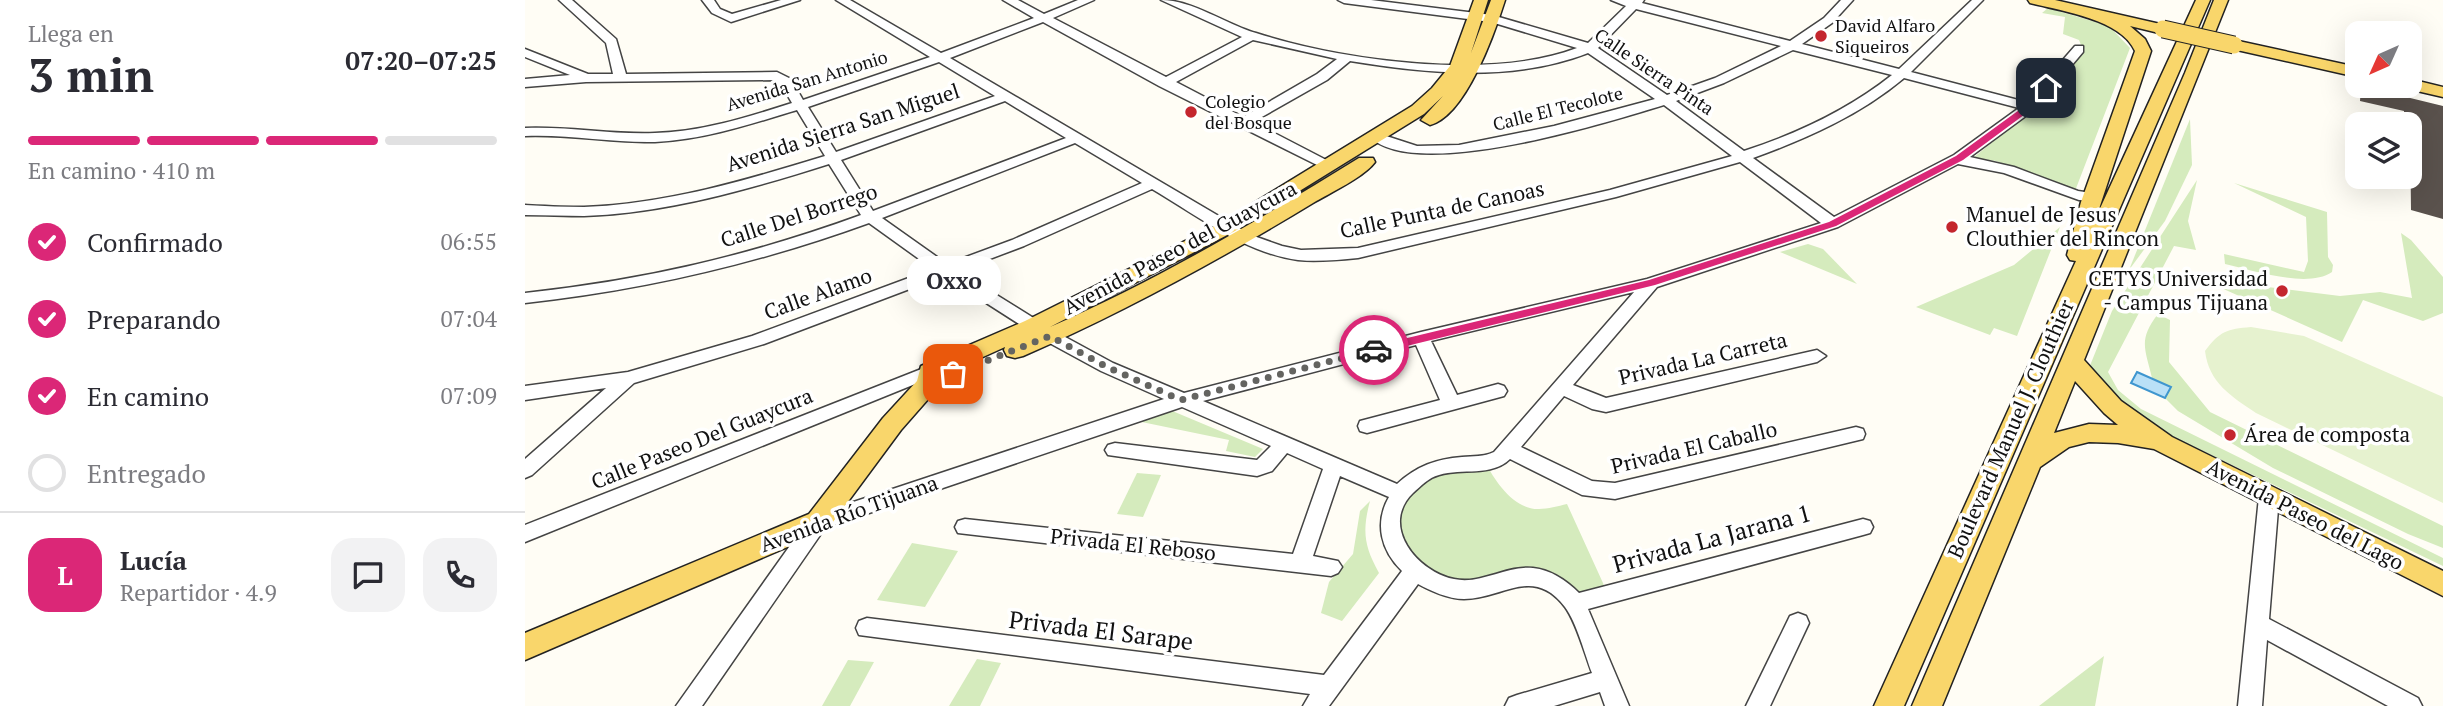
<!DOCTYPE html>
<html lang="es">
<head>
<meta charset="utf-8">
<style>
	:root { --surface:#fff; --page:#f2f2f3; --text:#2b2b33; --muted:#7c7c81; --line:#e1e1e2; --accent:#db2777 }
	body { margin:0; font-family:"PT Serif",serif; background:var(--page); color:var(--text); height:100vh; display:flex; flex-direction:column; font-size:26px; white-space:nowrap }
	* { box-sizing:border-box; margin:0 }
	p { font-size:23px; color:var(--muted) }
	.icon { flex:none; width:38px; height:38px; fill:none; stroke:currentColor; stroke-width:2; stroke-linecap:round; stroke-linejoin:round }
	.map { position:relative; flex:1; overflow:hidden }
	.drawer { display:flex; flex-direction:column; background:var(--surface); width:525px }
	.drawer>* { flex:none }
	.needle { width:46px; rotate:225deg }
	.tools { position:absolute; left:1820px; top:21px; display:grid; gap:14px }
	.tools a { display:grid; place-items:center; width:77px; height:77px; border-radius:14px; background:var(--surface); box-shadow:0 7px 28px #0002; font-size:35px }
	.pin { position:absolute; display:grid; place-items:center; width:60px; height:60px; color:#fff; margin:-30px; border-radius:14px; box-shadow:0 4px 10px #0006 }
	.courier { position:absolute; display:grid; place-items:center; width:70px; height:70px; margin:-35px; border:5px solid #db2777; border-radius:50%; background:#fff; color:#222; box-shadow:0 2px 9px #0007 }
	.bubble { position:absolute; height:49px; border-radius:21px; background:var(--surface); box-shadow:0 7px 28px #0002; font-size:23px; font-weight:700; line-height:49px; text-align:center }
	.summary em { font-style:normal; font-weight:700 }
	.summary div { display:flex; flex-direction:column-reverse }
	.summary { display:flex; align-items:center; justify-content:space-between; height:119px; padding:0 28px }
	h1 { font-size:46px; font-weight:700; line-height:52px }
	.bar { display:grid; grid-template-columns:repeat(4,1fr); gap:10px 7px; align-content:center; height:84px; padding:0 28px }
	.bar i { height:9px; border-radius:5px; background:var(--line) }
	.bar .selected { background:var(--accent) }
	.bar p { grid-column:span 4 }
	.line { display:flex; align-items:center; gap:18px; padding:0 28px; border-top:2px solid var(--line) }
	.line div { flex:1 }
	.round { display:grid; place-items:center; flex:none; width:74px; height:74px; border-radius:21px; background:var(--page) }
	ol { padding:0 28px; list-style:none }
	li { display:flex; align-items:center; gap:21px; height:77px }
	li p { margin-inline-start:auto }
	li .icon { padding:7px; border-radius:50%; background:var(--accent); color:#fff; stroke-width:4 }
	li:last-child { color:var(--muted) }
	li i { width:38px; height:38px; border:4px solid var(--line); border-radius:50% }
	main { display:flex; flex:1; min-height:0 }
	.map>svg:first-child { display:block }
	.green { fill:#d5ebbd }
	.pitch { fill:#e6f2cf }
	.water { fill:#b9e0f7; stroke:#3f96cf; stroke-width:2 }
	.building { fill:#5a524d }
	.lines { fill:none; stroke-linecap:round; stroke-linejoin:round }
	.minor-casing { stroke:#444; stroke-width:3 }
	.major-casing { stroke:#222; stroke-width:3 }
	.minor { fill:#fff; fill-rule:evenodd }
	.major { fill:#f9d66b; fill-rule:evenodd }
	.major-bridge-casing { stroke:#222; stroke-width:19; stroke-linecap:butt }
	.major-bridge { stroke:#f9d66b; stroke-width:17 }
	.route { fill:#db2777 }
	.done { stroke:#646461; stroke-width:7; stroke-dasharray:0 12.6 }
	.poi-dot { fill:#c4262e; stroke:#fff; stroke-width:2.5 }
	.labels { text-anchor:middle; stroke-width:7; stroke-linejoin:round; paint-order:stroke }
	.far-poi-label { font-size:18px; fill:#111; stroke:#fff; text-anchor:start }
	.far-street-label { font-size:18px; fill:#111; stroke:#fff }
	.street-label { font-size:21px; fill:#111; stroke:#fff }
	.poi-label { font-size:21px; fill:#111; stroke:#fff; text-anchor:start }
	.near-street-label { font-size:24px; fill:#111; stroke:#fff }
</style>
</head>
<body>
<main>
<section class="drawer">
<div class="summary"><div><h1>3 min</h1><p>Llega en</p></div><em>07:20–07:25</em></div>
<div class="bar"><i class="selected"></i><i class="selected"></i><i class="selected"></i><i></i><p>En camino · 410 m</p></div>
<ol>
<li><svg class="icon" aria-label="check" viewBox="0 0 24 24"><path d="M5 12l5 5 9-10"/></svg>Confirmado<p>06:55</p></li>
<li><svg class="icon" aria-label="check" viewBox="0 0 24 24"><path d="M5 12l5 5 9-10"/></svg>Preparando<p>07:04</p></li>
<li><svg class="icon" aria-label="check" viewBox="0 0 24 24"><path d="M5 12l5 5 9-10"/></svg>En camino<p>07:09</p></li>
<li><i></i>Entregado</li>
</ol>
<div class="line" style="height:126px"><b class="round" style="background:var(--accent);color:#fff">L</b><div><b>Lucía</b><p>Repartidor · 4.9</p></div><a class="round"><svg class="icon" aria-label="chat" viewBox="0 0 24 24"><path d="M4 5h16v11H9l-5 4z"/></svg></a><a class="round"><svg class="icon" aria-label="phone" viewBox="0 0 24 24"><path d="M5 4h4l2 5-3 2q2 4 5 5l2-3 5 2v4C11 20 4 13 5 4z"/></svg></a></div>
</section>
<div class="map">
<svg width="1918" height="706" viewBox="0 0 1918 706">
	<rect width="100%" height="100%" fill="#fffdf5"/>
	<g class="green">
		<polygon points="1523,8 1584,26 1605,48 1550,191 1471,161 1448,158 1509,108 1556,45 1554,40 1538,34 1540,17 1517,13"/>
		<polygon points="1665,119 1667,165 1640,221 1604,270"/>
		<polygon points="1672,180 1663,221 1671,250 1649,246 1583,372 1593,390 1616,409 1918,558 1918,566 1603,415 1564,368 1587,311"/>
		<path d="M1709,183L1802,212L1803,257L1808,265L1807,272C1782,289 1728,270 1700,264L1699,254L1779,272L1783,261L1781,217Z"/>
		<polygon points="1535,227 1492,336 1469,328 1465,335 1391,307 1489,265"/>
		<polygon points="1876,233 1886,240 1918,277 1918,313 1898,321 1838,300 1817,342 1694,287 1702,282 1815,296 1855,292 1887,298"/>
		<polygon points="1283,244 1298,249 1332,284 1255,252"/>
		<path d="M1633,314L1645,320L1644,362L1685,412L1918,526V548L1883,534L1748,468L1653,411L1640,398L1645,387L1627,378C1620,348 1613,340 1633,314Z"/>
		<polygon points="645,410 738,449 730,457 701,451 704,440 607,420"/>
		<path d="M961,463C970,482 990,510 1014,509C1023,509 1033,506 1042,504L1083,594L1050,603L1023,582L947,589L889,572L867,510L895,475Z"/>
		<polygon points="612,473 636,475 618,517 592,514"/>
		<path d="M845,501C837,531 839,546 854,573L817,621L796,613L804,582L828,554L835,511Z"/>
		<polygon points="387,543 433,551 400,607 352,600"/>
		<polygon points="1579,656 1570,706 1514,706"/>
		<polygon points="452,659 476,663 455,706 424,706"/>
		<polygon points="323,660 349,662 325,706 297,706"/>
	</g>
	<path class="pitch" d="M1726,327L1779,336L1918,397V503L1731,413C1706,396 1684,383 1680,351C1695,331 1702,329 1726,327Z"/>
	<polygon class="water" points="1612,372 1646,387 1640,398 1606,383"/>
	<polygon class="building" points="1836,86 1918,106 1918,219 1886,210 1885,124 1879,124 1879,111 1835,101"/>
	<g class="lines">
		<g class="minor-casing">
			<g id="minor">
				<path d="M34,0H47L91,39L101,74L252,72L266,79L278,100L405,57L311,0H325L416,53L509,18L478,0H493L519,14L553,0H569L528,18L641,77L717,37L636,0C668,0 700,24 731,33C819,61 965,81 1052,48L966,22L819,3L813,0H846L967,15L1063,43L1101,6L1086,0H1119L1117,3L1265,41L1299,18L1316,0H1328L1307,23L1277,44L1374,69L1447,0H1458L1386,72L1501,102L1550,46H1558V52L1509,110L1445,157L1489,167L1553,191L1573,194L1575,197L1568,201L1554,200L1479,173L1433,164L1313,227L1132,287L1048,385L1081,398L1292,350L1301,356L1292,362L1081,412L1067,409L1039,396L996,447L1067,481L1090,483L1331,427L1338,429L1340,434L1338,439L1090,499L1057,495L985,459C967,477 937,468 914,475C903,478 896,486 888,493C854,526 893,572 929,579C956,585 981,565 1008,568C1026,570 1041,580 1054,593L1338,519L1345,521L1348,527L1345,533L1338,535L1063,609L1104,706H1080L1075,692L1029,706H980L984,698L992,695L1067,673C1060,655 1052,623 1040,607C1008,565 978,599 939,599C923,599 906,591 893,584L804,706H778L785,694L334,635L331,628L334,621L342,618L799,675L877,571C856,551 849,523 864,497L815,476L788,556L813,561L817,567L813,573L806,576L433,533L430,527L433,521L440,519L768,554L798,469L762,453L747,471L732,476L583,455L580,450L583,445L590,443L732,460L746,446L657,407L300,528L177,706H151L286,516L639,399L576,371L519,340L419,276L239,344L109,383L7,475L0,478V459L81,388L0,400V386L103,372L227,336L408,269L344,223C231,264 119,290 0,303V293C120,280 223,256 336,215L304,164C225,189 143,213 59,216C39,216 20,215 0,215V205C20,206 39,207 59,207C141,204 222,180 300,156L272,110C226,124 178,140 130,142C86,143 43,134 0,136V128C44,126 87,135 130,133C177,132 223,117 267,103L256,84L249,80L61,82L0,87V79L45,75L0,57V49L63,74H88L81,43ZM1111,9L1256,46L1190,78L1142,95L1073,48ZM518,22L634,86L804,171L811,167L809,164L728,122L802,80L825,61C904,74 988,82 1063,53L1130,99L1029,126L934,145L892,146L852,133L845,137C891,182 1081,123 1139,105L1207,156L1085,190L833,248L776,250L757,246L726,235L425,58ZM728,40L812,59L792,74L718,117L651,82ZM1268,50L1367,75C1323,110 1271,134 1219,151L1151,101L1199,83ZM414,62L470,96L311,152L283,107ZM1379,78L1494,108L1429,155L1309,217L1228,158C1281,139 1335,115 1379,78ZM480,101L541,138L348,211L316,160ZM550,143L617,183L487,240L422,264L357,218ZM1215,162L1296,223L1122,279L896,332L659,393L588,363L531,332L433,271L499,246L627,189C673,216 720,253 773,260C793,262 813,260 833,258L1091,197ZM1109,292L969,452C959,457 948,456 937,457C911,459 892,466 872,484L678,401L891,345L915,400L835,421L833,426L835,431L842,433L979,396L982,391L979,386L973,384L932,395L906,341Z"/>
				<polygon points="177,0 189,0 195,9 207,14 256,0 275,0 206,22 187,13"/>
				<polygon points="404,366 410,368 413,372 410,376 0,542 0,525"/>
				<polygon points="1744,489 1751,491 1754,497 1744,619 1893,698 1897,706 1863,706 1742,640 1737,706 1713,706 1734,497 1737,491"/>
				<polygon points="1273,613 1281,616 1284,623 1245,706 1221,706 1265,616"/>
			</g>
		</g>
		<g class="major-casing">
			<g id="major">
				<path d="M949,0H963L946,53L966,0H980C970,32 941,116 905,125L896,120L918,96L899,114L710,231L525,327C633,280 734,220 834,158H848L850,162C839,177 805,193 788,203C694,260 599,312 498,356L490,358L482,356L479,350L480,347L416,376L412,389L376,430L302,530L0,660V633L284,514L358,418L392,381L396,366L500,321L696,223L887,106L907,88L925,66Z"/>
				<path d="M1503,0H1530L1644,26L1646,29L1638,34L1605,26L1620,39L1626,51L1572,215L1671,0H1685L1379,706H1349L1551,261L1545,260L1542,255L1556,202L1610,51C1596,19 1536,11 1505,3Z"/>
				<path d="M1689,0H1703L1559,360L1596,401L1647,437L1918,571V596L1629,449L1593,443L1564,442L1544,447L1515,467L1417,706H1387L1660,73ZM1550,381L1579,413L1593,425L1564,424L1529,433Z"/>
				<polygon points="1709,40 1832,67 1832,77 1703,48 1701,45 1703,42"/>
				<polygon points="1885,79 1918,87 1918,97 1879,88 1878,86 1885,86"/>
			</g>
		</g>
		<use href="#minor" class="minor"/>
		<use href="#major" class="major"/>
		<g class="major-bridge-casing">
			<polyline id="major-bridge" points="1638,29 1709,45"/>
		</g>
		<use href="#major-bridge" class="major-bridge"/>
	</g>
	<polygon class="route" points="1518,86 1525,88 1507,109 1438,160 1311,226 1130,285 849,354 843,350 849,346 1124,280 1304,222 1431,156 1501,105"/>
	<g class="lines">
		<polyline class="done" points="428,374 525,336 582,367 656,400 849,350"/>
	</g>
	<g class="poi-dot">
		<circle cx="1296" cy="36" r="7"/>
		<circle cx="666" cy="112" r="7"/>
		<circle cx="1427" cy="227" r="7"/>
		<circle cx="1757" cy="291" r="7"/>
		<circle cx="1705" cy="435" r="7"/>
	</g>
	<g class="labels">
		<g class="far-poi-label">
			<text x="1310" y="32">David Alfaro<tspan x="1310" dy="21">Siqueiros</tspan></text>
			<text x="680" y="108">Colegio<tspan x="680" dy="21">del Bosque</tspan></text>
		</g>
		<g class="far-street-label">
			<text transform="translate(1129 72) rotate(34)" y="6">Calle Sierra Pinta</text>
			<text transform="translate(282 81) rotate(-17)" y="6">Avenida San Antonio</text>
			<text transform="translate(1033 109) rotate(-14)" y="6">Calle El Tecolote</text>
		</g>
		<g class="street-label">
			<text transform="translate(318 128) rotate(-18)" y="7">Avenida Sierra San Miguel</text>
			<text transform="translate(917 210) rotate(-12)" y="7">Calle Punta de Canoas</text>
			<text transform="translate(274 216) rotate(-18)" y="7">Calle Del Borrego</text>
			<text transform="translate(655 248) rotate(-28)" y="7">Avenida Paseo del Guaycura</text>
			<text transform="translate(293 294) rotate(-20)" y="7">Calle Alamo</text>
			<text transform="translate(1178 359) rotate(-13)" y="7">Privada La Carreta</text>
			<text transform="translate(1486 429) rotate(-66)" y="7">Boulevard Manuel J. Clouthier</text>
			<text transform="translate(177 439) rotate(-22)" y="7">Calle Paseo Del Guaycura</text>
			<text transform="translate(1169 448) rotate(-13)" y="7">Privada El Caballo</text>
			<text transform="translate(324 514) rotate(-20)" y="7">Avenida Río Tijuana</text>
			<text transform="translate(1780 515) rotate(27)" y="7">Avenida Paseo del Lago</text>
			<text transform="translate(608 545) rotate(6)" y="7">Privada El Reboso</text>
		</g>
		<g class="poi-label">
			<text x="1441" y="222">Manuel de Jesus<tspan x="1441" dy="24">Clouthier del Rincon</tspan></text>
			<text x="1743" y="286" text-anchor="end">CETYS Universidad<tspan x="1743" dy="24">- Campus Tijuana</tspan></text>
			<text x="1719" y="442">Área de composta</text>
		</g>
		<g class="near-street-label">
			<text transform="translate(1187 539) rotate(-15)" y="8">Privada La Jarana 1</text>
			<text transform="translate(576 631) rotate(7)" y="8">Privada El Sarape</text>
		</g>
	</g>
</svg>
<div class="tools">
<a><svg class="needle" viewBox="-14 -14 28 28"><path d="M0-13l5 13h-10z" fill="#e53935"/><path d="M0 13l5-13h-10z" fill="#7c7c81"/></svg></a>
<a><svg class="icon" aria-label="layers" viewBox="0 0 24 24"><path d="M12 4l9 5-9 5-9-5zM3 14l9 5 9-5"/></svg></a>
</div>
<div class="pin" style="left:428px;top:374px;background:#ea580c"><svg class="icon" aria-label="bag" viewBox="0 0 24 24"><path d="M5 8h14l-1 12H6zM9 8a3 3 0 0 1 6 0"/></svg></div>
<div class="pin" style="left:1521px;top:88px;background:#1f2937"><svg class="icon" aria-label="home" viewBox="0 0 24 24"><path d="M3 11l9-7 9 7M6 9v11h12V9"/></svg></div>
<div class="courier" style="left:849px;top:350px"><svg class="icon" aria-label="car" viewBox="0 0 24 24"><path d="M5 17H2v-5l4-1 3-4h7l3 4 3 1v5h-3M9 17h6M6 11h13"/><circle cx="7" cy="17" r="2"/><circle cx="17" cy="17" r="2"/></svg></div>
<div class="bubble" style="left:382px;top:256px;width:94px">Oxxo</div>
</div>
</main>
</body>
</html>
